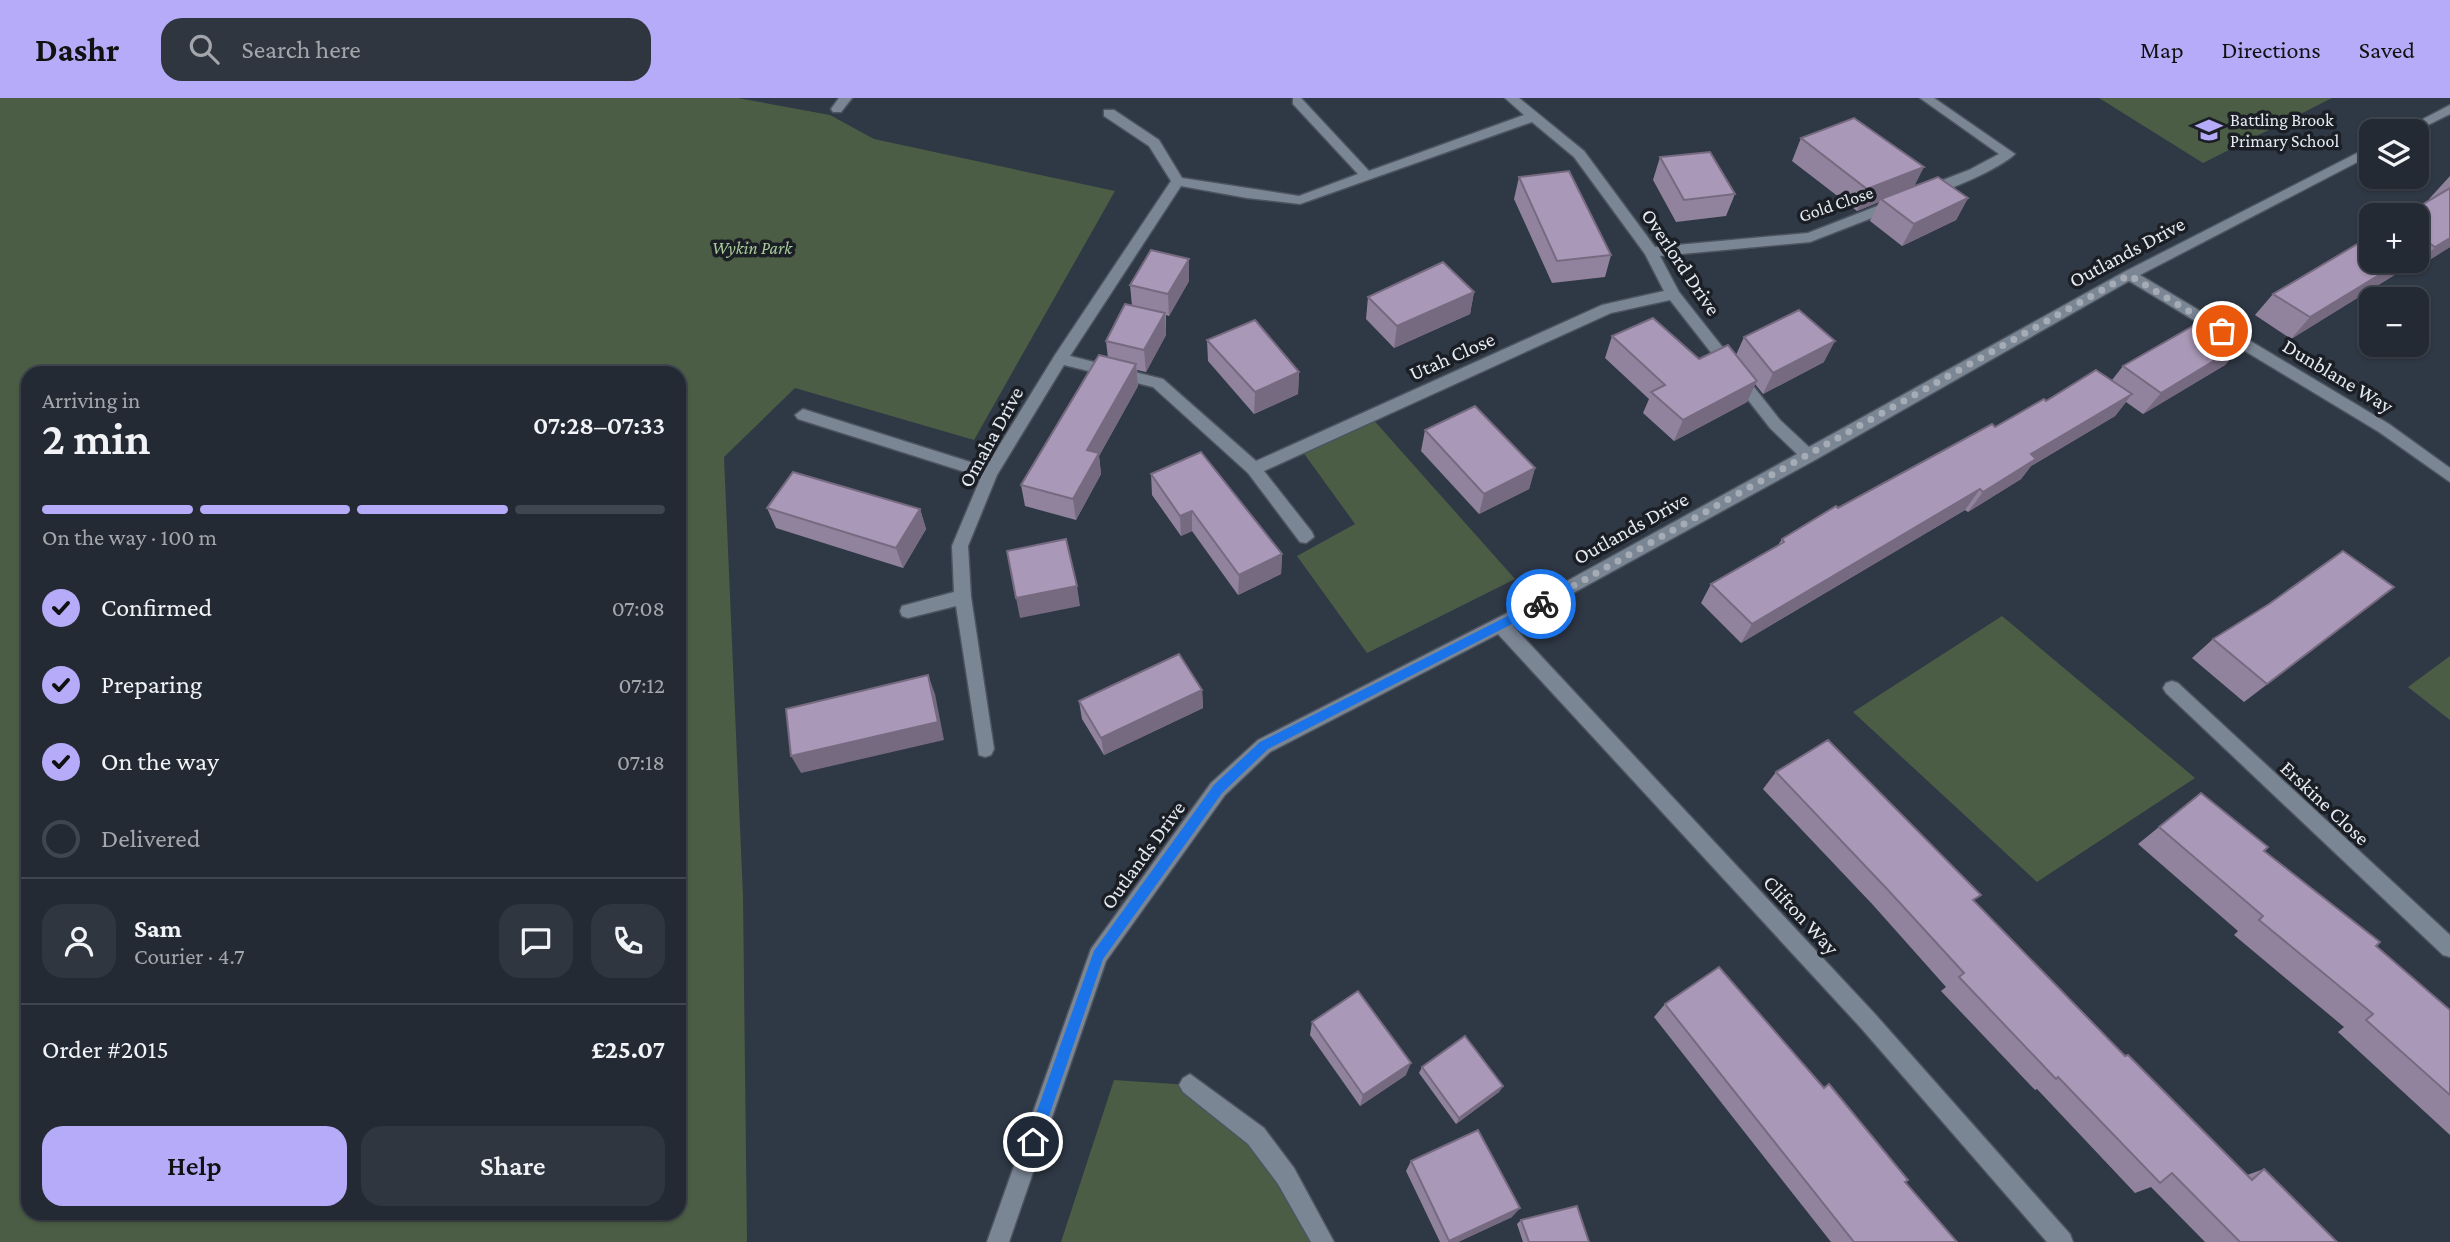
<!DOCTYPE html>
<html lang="en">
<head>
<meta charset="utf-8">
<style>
	:root { --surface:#232a34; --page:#2f3640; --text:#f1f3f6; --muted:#a3a7ac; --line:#40464f; --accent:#b6abf8 }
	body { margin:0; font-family:"Crimson Pro",serif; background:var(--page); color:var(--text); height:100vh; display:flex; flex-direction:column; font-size:26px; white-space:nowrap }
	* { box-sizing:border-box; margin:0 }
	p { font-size:23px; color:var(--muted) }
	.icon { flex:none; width:38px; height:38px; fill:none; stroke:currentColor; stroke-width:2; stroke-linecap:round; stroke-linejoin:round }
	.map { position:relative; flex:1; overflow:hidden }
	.details { position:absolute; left:21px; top:268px; width:665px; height:854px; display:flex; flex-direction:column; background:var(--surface); border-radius:21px; box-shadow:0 2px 5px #0004,0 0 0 2px var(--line) }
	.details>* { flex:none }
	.tools { position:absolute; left:2359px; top:21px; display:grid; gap:14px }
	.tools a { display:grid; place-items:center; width:70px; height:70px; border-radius:14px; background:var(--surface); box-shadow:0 2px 5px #0004,0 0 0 2px var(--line); font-size:35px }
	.pin { position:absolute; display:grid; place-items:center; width:60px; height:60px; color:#fff; margin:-30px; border:4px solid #fff; border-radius:50%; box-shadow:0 2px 7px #0007 }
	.courier { position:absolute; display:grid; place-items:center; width:70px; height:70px; margin:-35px; border:5px solid #1a73e8; border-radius:50%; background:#fff; color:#222; box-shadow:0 2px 9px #0007 }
	.overview em { font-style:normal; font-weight:600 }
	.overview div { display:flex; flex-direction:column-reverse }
	.overview { display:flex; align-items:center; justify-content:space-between; height:119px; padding:0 21px }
	h1 { font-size:46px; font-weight:600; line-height:52px }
	.bar { display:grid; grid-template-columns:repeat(4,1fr); gap:10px 7px; align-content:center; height:84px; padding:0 21px }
	.bar i { height:9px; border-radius:5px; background:var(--line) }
	.bar .selected { background:var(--accent) }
	.bar p { grid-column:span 4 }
	.line { display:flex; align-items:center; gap:18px; padding:0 21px; border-top:2px solid var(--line) }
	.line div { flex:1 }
	.round { display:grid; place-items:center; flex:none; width:74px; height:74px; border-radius:21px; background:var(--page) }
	ol { padding:0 21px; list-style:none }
	li { display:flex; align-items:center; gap:21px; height:77px }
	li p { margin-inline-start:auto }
	li .icon { padding:7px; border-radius:50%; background:var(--accent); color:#111; stroke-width:4 }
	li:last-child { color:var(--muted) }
	li i { width:38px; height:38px; border:4px solid var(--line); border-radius:50% }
	.button { display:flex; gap:14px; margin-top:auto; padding:14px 21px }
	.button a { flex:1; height:80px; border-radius:21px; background:var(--accent); color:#111; font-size:28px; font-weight:600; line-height:80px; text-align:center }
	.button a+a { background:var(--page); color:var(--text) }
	header { display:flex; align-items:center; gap:42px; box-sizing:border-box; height:98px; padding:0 35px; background:var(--accent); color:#111 }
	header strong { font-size:33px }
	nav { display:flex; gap:38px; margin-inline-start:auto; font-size:24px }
	.search { width:490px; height:63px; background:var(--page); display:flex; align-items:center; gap:18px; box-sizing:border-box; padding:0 24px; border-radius:21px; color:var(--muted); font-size:26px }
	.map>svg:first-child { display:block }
	.green { fill:#4b5d45; fill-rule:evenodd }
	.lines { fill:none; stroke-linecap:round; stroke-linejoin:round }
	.minor-casing { stroke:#4c545f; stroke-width:3 }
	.minor { fill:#7b8695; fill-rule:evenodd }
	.wall { fill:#91839d }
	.shaded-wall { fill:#766a80 }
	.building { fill:#a998b7; stroke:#766a80; stroke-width:2 }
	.route { fill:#1a73e8 }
	.done { stroke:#a5acb5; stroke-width:7; stroke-dasharray:0 12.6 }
	.labels { text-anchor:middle; stroke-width:7; stroke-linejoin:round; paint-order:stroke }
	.far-poi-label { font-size:18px; fill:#e4eaf2; stroke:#1b1f25; text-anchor:start }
	.far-street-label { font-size:18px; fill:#e4eaf2; stroke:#1b1f25 }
	.far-park-label { font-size:18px; font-style:italic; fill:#a7cb9a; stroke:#1b1f25 }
	.street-label { font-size:21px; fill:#e4eaf2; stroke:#1b1f25 }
</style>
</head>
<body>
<header>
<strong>Dashr</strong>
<div class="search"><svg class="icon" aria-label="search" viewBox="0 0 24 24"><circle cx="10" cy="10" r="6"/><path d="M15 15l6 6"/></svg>Search here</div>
<nav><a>Map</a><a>Directions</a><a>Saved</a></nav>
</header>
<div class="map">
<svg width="2450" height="1144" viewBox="0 0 2450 1144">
	<rect width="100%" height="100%" fill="#2f3845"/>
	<g class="green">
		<path d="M0,0H738L830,17L874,41L1115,93L974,342L795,290L724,359L743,798L747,1144H0ZM28,275H679V1115H28Z"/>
		<polygon points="2099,0 2332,0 2203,65"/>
		<polygon points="1370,318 1515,481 1367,555 1297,458 1355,426 1300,350"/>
		<polygon points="2002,518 2195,680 2037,784 1853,614"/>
		<polygon points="2450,558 2450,622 2408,589"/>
		<polygon points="1114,982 1190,987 1296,1095 1323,1144 1061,1144"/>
	</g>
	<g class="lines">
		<g class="minor-casing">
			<g id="minor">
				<polygon points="839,0 852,0 841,14 833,14 831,11"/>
				<path d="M1293,0H1301L1369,73L1524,17L1505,0H1519L1584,53L1655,149L1808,135L1890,103H1900V109L1810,144L1660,158L1679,194L1780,322L1809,349L2124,174L2371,48V57L2140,177L2389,326L2450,370V384L2379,334L2129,183L1815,362L1513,528L1875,916L2070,1136L2073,1144H2047L1861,930L1498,536L1270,654L1225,697L1106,863L1009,1144H987L1091,851L1211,685L1258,642L1531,503L1797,356L1770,330L1670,202L1611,215L1264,373L1312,434L1314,439L1306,445L1300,444L1248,375L1153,289L1064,267L997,377L968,448L971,499L994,651L991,657L985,659L979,657L956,508L908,520L902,518L900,513L902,508L954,494L952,448L981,379L798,321L795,317L803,311L986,369L1055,257L1171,83L1149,48L1104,18V12H1114L1159,42L1182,80L1299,98L1358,76L1293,6ZM1532,24L1574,59L1645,156L1664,193L1602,207L1256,363L1163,281L1070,258L1181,88L1247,100L1300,106Z"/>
				<path d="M1920,0H1934L2015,56C2002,69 1940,99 1922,96V90L1969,72L1999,56Z"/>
				<polygon points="2450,7 2450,16 2416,33 2400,33"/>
				<polygon points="2172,583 2178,585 2450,837 2450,859 2443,857 2166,595 2163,590 2166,585"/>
				<polygon points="1190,976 1264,1030 1294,1070 1334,1144 1311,1144 1278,1086 1248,1046 1183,994 1179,987 1183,980"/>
			</g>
		</g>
		<use href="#minor" class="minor"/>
	</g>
	<g class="wall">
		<polygon points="1801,40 1914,88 1968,100 1956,122 1902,148 1870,123 1879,104 1857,113 1792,63"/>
		<polygon points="1660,59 1735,96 1726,118 1676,124 1653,82"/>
		<polygon points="2450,78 2450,149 2415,171 2409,168 2291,241 2255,217 2273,196 2371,163 2417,163 2417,117 2431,102 2429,101"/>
		<polygon points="1519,79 1611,157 1605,179 1552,185 1514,101"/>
		<polygon points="1189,161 1189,183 1169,218 1166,217 1166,237 1146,274 1137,272 1138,288 1099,358 1101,376 1076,422 1025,408 1021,387 1108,260 1106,243 1132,208 1130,187"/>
		<polygon points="1474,194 1470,216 1394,250 1366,221 1368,199"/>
		<polygon points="1612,238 1699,261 1736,257 1744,239 1824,264 1763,296 1755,286 1747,304 1674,343 1643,315 1649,301 1605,260"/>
		<polygon points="1207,242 1299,274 1298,296 1254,316 1208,263"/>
		<polygon points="2243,245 2225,267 2143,316 2126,304 2115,318 2031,368 2021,381 1968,414 1965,412 1741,545 1701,505 1711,486 1778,447 1782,441 1838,410 2046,303 2112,282 2123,268"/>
		<polygon points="1425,332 1535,370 1529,391 1479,416 1421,353"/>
		<polygon points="1151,376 1282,456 1281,476 1238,497 1192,433 1181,438 1152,397"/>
		<polygon points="767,410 920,411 926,431 903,470 776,430"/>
		<polygon points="2394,489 2244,604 2192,560 2213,541"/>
		<polygon points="1202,592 1203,610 1104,657 1082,621 1079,603"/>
		<polygon points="1776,674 1973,803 2125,958 2247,1077 2264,1071 2337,1144 2205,1144 2151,1089 2135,1095 2037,991 2035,992 1941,893 1946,889 1873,807 1763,691"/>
		<polygon points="2201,695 2264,753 2450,912 2450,1037 2338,934 2344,929 2234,837 2238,833 2138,746"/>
		<polygon points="1665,906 1905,1084 1957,1144 1831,1144 1654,919"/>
		<polygon points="1312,924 1406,977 1360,1008 1310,937"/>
		<polygon points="1422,969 1503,988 1499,994 1456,1026 1419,975"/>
		<polygon points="1411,1063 1512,1119 1458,1144 1440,1144 1406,1073"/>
		<polygon points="1521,1122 1589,1144 1523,1144 1517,1126"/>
	</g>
	<g class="shaded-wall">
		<polygon points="1924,69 1913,91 1881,101 1879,104 1857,113 1867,91"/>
		<polygon points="1968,100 1956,122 1902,148 1914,126"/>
		<polygon points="2450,140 2450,149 2415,171 2435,149"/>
		<polygon points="2429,145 2417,159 2417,153"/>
		<polygon points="1189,161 1189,183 1169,218 1168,196"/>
		<polygon points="2402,163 2413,163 2409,168 2291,241 2310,219"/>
		<polygon points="1474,194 1470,216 1394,250 1397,228"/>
		<polygon points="1165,215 1166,237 1146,274 1144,252"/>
		<polygon points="1835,243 1824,264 1763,296 1773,275"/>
		<polygon points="2243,245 2225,267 2143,316 2161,295"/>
		<polygon points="1136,266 1138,288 1099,358 1101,376 1076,422 1073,401 1087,352"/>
		<polygon points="1299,274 1298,296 1254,316 1255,294"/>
		<polygon points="1757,283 1747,304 1674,343 1683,322"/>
		<polygon points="2132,296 2115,318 2031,368 2021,381 1968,414 1983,394 2031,356"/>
		<polygon points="1535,370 1529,391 1479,416 1484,396"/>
		<polygon points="1980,391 1965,412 1741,545 1752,526"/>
		<polygon points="920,411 926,431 903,470 896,450"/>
		<polygon points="1192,413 1192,433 1181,438 1180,418"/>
		<polygon points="1282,456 1281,476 1238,497 1239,477"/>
		<polygon points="1077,488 1080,508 1020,520 1016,500"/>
		<polygon points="2394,489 2370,508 2244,604 2267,586"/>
		<polygon points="928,577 935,596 944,642 801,675 791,658"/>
		<polygon points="1202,592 1203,610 1104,657 1101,640"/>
		<polygon points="1411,965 1406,977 1360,1008 1363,997"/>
		<polygon points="1503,988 1499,994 1456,1026 1459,1020"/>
		<polygon points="1520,1110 1512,1119 1458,1144 1449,1144"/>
	</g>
	<g class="building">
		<polygon points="1854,20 1924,69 1867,91 1801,40"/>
		<polygon points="1710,54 1735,96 1684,102 1660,59"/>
		<polygon points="1569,73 1611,157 1557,163 1519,79"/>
		<polygon points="1938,79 1968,100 1914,126 1881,101"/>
		<polygon points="2450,90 2450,140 2435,149 2429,145 2417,153 2417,117 2405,117"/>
		<polygon points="2371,138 2371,163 2402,163 2310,219 2273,196"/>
		<polygon points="1151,152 1189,161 1168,196 1130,187"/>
		<polygon points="1443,164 1474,194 1397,228 1368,199"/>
		<polygon points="1125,206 1165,215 1144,252 1106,243"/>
		<polygon points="1799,212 1835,243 1773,275 1744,239"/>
		<polygon points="1653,220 1699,261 1728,247 1757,283 1683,322 1651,294 1665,287 1612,238"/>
		<polygon points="2207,220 2243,245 2161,295 2123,268"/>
		<polygon points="1255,222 1299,274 1255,294 1207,242"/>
		<polygon points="1099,257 1136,266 1087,352 1099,355 1073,401 1021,387"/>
		<polygon points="2096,272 2132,296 2031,356 2036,361 1983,394 1980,391 1752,526 1711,486 1784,444 1782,441 1836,408 1838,410 1992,326 1995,329 2044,301 2046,303"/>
		<polygon points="1475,308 1535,370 1484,396 1425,332"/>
		<polygon points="1201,354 1282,456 1239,477 1192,413 1180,418 1151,376"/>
		<polygon points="793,374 920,411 896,450 767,410"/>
		<polygon points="1066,441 1077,488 1016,500 1007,453"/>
		<polygon points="2343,453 2394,489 2267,586 2213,541 2269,506"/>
		<polygon points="1179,556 1202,592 1101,640 1079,603"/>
		<polygon points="928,577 938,624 791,658 786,611"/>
		<polygon points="1828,642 1981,797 1973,802 2125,958 2128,957 2252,1082 2264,1071 2337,1144 2240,1144 2172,1075 2160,1085 2058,979 2056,981 1959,879 1964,875 1888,792 1776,674"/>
		<polygon points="2201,695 2268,749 2264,753 2380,844 2376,848 2450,912 2450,997 2366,922 2373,916 2259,822 2263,818 2159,729"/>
		<polygon points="1719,869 1824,990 1829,986 1908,1082 1905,1084 1957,1144 1854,1144 1665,906"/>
		<polygon points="1358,893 1411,965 1363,997 1312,924"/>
		<polygon points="1465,938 1503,988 1459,1020 1422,969"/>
		<polygon points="1478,1032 1520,1110 1449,1143 1411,1063"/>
		<polygon points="1577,1108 1589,1144 1529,1144 1521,1122"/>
	</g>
	<polygon class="route" points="1541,501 1545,502 1545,509 1268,651 1222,695 1103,861 1040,1044 1038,1049 1028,1049 1026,1044 1094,853 1214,687 1260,644"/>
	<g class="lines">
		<polyline class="done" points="1541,506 2129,177 2222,233"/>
	</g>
	<defs>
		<g id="school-bare" transform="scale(2.1)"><path d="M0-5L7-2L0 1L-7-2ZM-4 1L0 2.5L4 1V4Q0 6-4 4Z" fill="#b6abf8" stroke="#1b1f25" stroke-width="2.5" paint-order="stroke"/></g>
	</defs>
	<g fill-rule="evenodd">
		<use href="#school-bare" x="2209" y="32"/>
	</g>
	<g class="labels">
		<g class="far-poi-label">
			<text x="2230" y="28">Battling Brook<tspan x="2230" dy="21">Primary School</tspan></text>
		</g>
		<g class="far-street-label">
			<text transform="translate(1836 106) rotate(-19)" y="6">Gold Close</text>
		</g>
		<g class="far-park-label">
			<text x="752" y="156">Wykin Park</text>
		</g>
		<g class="street-label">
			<text transform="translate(2127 154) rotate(-28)" y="7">Outlands Drive</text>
			<text transform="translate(1681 164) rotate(56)" y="7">Overlord Drive</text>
			<text transform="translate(1452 258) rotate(-24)" y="7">Utah Close</text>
			<text transform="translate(2338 278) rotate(31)" y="7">Dunblane Way</text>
			<text transform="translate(991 339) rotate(-61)" y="7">Omaha Drive</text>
			<text transform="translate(1631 430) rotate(-29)" y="7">Outlands Drive</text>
			<text transform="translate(2325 705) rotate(43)" y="7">Erskine Close</text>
			<text transform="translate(1143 757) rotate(-54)" y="7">Outlands Drive</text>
			<text transform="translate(1801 817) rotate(47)" y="7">Clifton Way</text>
		</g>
	</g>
</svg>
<div class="tools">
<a><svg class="icon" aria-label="layers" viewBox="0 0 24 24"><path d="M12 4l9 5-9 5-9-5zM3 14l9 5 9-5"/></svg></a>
<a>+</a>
<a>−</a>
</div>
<div class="pin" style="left:2222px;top:233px;background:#ea580c"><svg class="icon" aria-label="bag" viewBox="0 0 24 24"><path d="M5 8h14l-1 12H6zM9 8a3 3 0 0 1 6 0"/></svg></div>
<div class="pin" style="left:1033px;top:1044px;background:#1f2937"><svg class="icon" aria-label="home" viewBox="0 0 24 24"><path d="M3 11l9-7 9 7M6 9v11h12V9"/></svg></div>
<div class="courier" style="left:1541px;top:506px"><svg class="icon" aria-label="bike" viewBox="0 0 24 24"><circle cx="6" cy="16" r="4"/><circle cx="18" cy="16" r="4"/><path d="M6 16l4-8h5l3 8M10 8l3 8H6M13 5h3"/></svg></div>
<section class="details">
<div class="overview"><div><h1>2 min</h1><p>Arriving in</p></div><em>07:28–07:33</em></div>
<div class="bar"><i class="selected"></i><i class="selected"></i><i class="selected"></i><i></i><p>On the way · 100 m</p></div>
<ol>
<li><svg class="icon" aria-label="check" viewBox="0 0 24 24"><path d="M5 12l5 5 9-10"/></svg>Confirmed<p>07:08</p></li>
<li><svg class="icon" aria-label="check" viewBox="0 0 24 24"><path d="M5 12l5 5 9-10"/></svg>Preparing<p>07:12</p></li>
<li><svg class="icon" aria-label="check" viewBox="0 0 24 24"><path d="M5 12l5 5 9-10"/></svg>On the way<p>07:18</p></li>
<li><i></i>Delivered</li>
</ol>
<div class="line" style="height:126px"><a class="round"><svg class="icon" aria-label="person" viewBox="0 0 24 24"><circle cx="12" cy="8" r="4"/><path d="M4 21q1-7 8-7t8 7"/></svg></a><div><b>Sam</b><p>Courier · 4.7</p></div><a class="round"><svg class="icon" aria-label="chat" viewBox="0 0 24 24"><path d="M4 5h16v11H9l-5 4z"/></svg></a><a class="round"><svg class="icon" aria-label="phone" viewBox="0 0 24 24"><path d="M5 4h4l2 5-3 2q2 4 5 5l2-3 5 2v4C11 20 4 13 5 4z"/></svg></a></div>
<div class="line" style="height:91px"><div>Order #2015</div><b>£25.07</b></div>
<div class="button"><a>Help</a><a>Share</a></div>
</section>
</div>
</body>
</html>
